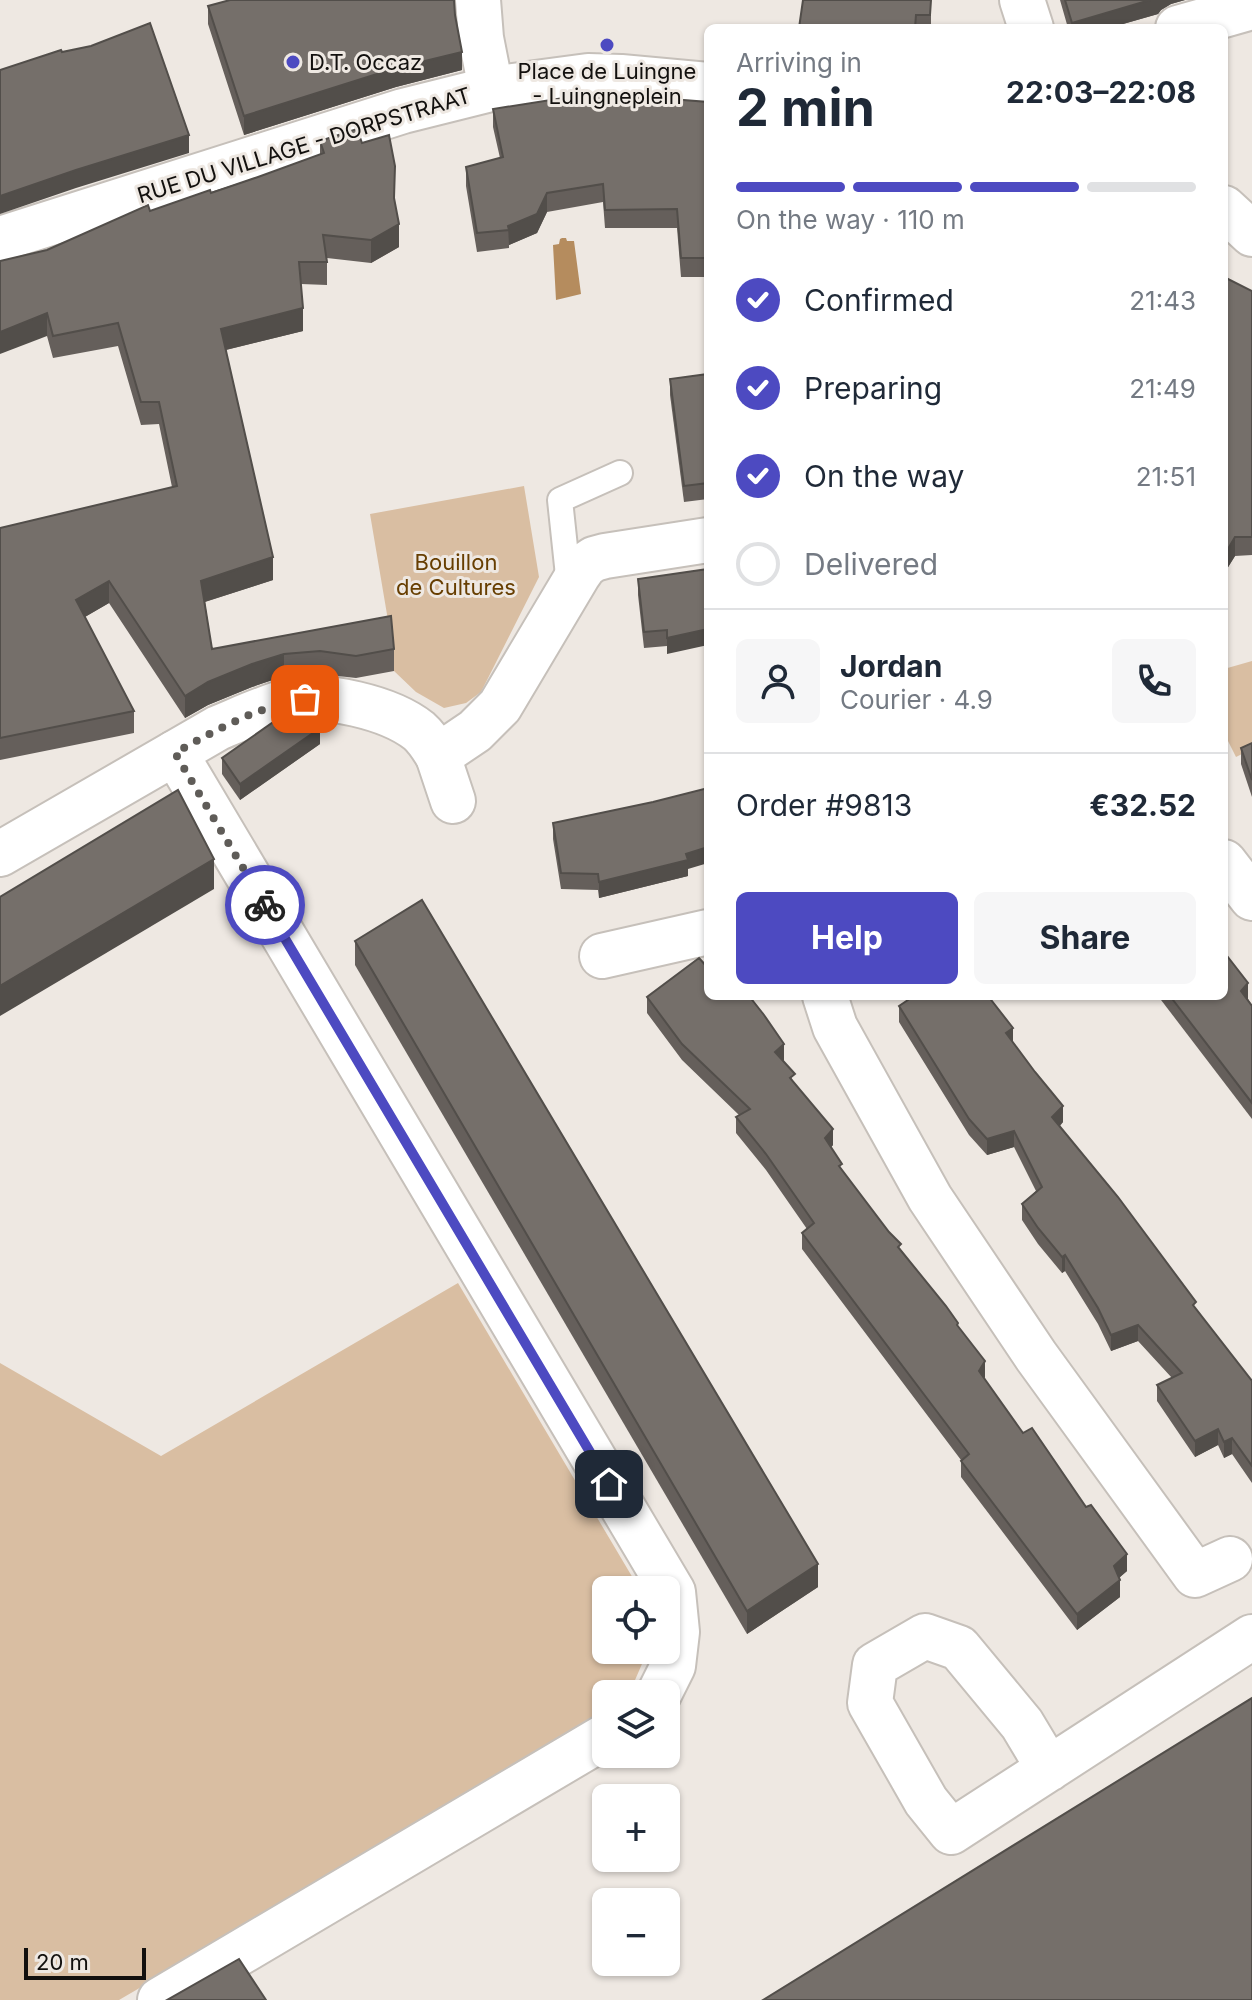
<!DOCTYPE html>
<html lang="en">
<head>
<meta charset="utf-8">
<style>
	:root { --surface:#fff; --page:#f6f6f7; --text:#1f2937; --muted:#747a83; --line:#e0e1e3; --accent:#4d4ac1 }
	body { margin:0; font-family:Inter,sans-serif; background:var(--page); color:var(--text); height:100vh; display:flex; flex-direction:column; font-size:30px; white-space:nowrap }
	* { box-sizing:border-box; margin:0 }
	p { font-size:26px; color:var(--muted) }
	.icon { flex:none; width:44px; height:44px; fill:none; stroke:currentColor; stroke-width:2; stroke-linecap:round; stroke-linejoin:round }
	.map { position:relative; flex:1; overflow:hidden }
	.sheet { position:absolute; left:704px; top:24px; width:524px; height:976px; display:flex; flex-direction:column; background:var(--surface); border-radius:12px; box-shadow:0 2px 6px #0004 }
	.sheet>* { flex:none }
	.tools { position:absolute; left:592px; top:1576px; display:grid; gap:16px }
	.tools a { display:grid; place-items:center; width:88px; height:88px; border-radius:12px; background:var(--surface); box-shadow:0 2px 6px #0004; font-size:40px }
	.scale { position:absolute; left:24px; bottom:20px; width:122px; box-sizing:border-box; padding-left:8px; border:4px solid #12100e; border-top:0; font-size:22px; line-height:28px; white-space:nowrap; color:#12100e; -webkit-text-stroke:6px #eee8e2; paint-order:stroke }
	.pin { position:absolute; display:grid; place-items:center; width:68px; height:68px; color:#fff; margin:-34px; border-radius:16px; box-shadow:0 4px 12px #0006 }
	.courier { position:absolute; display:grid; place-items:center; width:80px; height:80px; margin:-40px; border:6px solid #4d4ac1; border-radius:50%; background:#fff; color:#222; box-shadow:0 2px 10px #0007 }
	.head em { font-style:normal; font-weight:700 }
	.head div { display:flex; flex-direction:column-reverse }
	.head { display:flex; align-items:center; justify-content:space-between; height:136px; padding:0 32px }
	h1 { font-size:52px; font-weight:700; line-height:60px }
	.bar { display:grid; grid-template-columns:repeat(4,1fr); gap:12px 8px; align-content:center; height:96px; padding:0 32px }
	.bar i { height:10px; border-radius:6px; background:var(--line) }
	.bar .current { background:var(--accent) }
	.bar p { grid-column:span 4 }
	.line { display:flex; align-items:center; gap:20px; padding:0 32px; border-top:2px solid var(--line) }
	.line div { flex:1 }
	.round { display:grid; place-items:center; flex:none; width:84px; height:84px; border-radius:12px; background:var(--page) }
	ol { padding:0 32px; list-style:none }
	li { display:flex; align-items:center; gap:24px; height:88px }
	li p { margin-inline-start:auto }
	li .icon { padding:8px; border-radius:50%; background:var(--accent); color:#fff; stroke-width:4 }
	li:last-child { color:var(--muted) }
	li i { width:44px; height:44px; border:4px solid var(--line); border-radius:50% }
	.cta { display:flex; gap:16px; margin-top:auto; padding:16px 32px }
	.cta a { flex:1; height:92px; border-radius:12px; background:var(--accent); color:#fff; font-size:32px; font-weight:700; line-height:92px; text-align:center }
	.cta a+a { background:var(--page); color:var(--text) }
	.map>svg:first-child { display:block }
	.green { fill:#d9bea2 }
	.water { fill:#b58c5e }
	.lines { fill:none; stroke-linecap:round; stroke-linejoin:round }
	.lane-casing { stroke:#c6c0ba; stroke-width:28 }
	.street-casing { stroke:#c6c0ba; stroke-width:48 }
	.secondary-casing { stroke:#c6c0ba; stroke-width:48 }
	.lane { stroke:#fff; stroke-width:24 }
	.street { stroke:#fff; stroke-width:44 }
	.secondary { stroke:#fff; stroke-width:44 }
	.wall { fill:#655f5b }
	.shaded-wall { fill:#524e4a }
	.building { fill:#756f6a; stroke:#524e4a; stroke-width:2 }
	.done { stroke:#5f5c58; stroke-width:8; stroke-dasharray:0 14.4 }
	.route { stroke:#4d4ac1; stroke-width:10 }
	.poi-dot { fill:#4d4ac1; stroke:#eee8e2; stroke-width:3 }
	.labels { text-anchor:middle; stroke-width:6; stroke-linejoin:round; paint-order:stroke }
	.poi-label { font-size:22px; fill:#12100e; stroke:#eee8e2; text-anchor:start }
	.street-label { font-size:22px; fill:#12100e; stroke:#eee8e2 }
	.park-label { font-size:22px; fill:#673e01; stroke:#eee8e2 }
</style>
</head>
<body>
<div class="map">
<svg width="1252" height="2000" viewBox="0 0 1252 2000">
	<rect width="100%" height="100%" fill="#eee8e2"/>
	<g class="green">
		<polygon points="524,486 539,577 481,692 466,703 444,708 416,692 394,671 391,638 370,514"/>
		<polygon points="1252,661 1252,749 1236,757 1224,733 1224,669"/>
		<polygon points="458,1283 640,1590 606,1590 606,1650 648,1650 629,1694 606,1694 606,1716 119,2000 0,2000 0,1363 161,1456"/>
	</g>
	<polygon class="water" points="562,238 566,238 567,241 574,241 581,294 556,300 553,245 559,244 560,239"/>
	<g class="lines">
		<g class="lane-casing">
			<polyline id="lane" points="569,585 560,500 620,473"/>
		</g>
		<g class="street-casing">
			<g id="street">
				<polyline points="478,0 481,38 491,89"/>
				<polyline points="1178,28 1252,7"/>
				<polyline points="175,753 673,1592 677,1632 673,1666 659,1694"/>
				<polyline points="453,801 438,756 475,731 500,706 578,575 585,565 594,559 605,556 708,540"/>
				<path d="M0,854L218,728C240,719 263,708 288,701C324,692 390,708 419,731C427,738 432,746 438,756"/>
				<polyline points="1224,862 1252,898"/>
				<polyline points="602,956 708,932"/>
				<polyline points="825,996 835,1027 930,1198 1036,1356 1195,1575 1230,1559"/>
				<polyline points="1049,1769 1022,1724 959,1648 925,1636 875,1665 870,1703 926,1801 951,1832 1252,1637"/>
				<polyline points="160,2000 606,1736"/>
			</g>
		</g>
		<g class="secondary-casing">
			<g id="secondary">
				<polyline points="1022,0 1031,28"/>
				<polyline points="1224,208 1252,234"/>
				<polyline points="0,239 403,111 491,89 588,76 621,77 708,85"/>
			</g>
		</g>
		<use href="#lane" class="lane"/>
		<use href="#street" class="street"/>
		<use href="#secondary" class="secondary"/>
	</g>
	<g class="wall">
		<polygon points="931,0 931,28 799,28"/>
		<polygon points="1060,0 1185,0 1171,4 1161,10 1158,14 1109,28 1068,28"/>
		<polygon points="208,6 455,15 462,70 396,87 244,135 208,24"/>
		<polygon points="708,102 708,277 681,277 677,228 605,228 603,202 547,212 537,233 509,245 509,248 477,252 466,186 466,167 500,158 493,127 493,109"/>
		<polygon points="320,141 362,143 394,201 399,247 371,263 327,258 327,285 301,284 303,331 226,350 273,580 205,602 212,649 394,649 394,671 356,678 320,674 284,676 252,687 208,705 185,718 109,603 85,617 134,711 134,733 0,760 0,528 172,487 159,424 141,425 118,346 53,358 47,336 47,250 150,211 258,177 320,155"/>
		<polygon points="1224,277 1252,291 1252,555 1235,556 1225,572 1224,572"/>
		<polygon points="708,374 708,499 684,502 670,395 670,379"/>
		<polygon points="708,569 667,654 667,646 644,648 638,595 638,579"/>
		<polygon points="1252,743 1252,797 1241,764 1241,748"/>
		<polygon points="320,744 240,800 222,774 222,758"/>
		<polygon points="553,823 688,869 688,876 599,898 598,890 561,889 553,839"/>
		<polygon points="355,941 818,1587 747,1634 355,965"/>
		<polygon points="905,996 988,996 1013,1042 1063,1122 1060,1126 1196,1309 1252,1381 1252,1483 1232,1454 1224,1458 1218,1445 1195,1457 1157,1401 1157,1385 1172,1378 1138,1341 1111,1351 1098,1324 1065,1271 1062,1273 1038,1244 1022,1220 1022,1204 1036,1191 1014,1147 987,1155 969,1135 899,1022 899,1006 908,1000"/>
		<polygon points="1158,996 1224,996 1248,999 1252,1006 1252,1119"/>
		<polygon points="647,997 784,1060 783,1061 795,1085 833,1145 831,1147 842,1170 958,1327 985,1377 984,1378 1023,1433 1127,1571 1119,1578 1120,1597 1077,1630 961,1477 961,1460 802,1249 802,1233 807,1229 766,1170 736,1133 736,1117 739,1115 682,1060 647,1013"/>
	</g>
	<g class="shaded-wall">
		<polygon points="1150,0 1185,0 1171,4 1161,10 1158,14 1109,28 1072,28 1072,23"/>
		<polygon points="462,52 462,70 396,87 244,135 244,116 396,68"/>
		<polygon points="189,135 189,153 76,188 0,214 0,196 76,170"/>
		<polygon points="547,193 547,212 537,233 509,245 508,226"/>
		<polygon points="399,224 399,247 371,263 371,240"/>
		<polygon points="303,308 303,331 221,351 221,329"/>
		<polygon points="47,313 47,336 0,354 0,332"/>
		<polygon points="1235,537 1235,556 1225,572 1225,554"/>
		<polygon points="273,557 273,580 201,603 201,581"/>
		<polygon points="109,581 109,603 76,622 76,600"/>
		<polygon points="708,629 708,645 667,654 667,638"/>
		<polygon points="284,654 284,676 252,687 208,705 185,718 185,696 208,682 252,664"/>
		<polygon points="320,728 320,744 240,800 240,784"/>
		<polygon points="708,847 708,863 688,869 688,876 599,898 599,882"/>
		<polygon points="214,859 214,889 0,1016 0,986"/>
		<polygon points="1248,983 1248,999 1241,1007 1241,991"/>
		<polygon points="1013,1028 1013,1044 1006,1033"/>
		<polygon points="784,1044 784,1060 775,1068 775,1052"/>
		<polygon points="1063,1106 1063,1122 1052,1133 1052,1117"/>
		<polygon points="833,1129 833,1145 825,1154 825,1138"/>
		<polygon points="1014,1131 1014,1147 987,1155 987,1139"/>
		<polygon points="1065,1255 1065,1271 1062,1273 1062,1257"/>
		<polygon points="1138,1325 1138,1341 1111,1351 1111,1335"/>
		<polygon points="985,1361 985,1377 979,1387 979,1371"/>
		<polygon points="1218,1429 1218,1445 1195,1457 1195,1441"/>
		<polygon points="1232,1438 1232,1454 1224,1458 1224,1442"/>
		<polygon points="1127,1554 1127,1571 1114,1582 1114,1566"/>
		<polygon points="818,1564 818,1587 747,1634 747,1611"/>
		<polygon points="1120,1580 1120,1597 1077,1630 1077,1614"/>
	</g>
	<g class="building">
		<polygon points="230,0 454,0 455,15 462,52 396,68 244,116 208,6"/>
		<polygon points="803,0 931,0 930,15 916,15 915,28 799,28"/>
		<polygon points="1065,0 1150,0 1072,23"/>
		<polygon points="150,23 189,135 76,170 0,196 0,70 61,50 62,52 91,46"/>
		<polygon points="595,93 708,102 708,258 681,258 677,209 605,210 603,184 547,193 537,214 508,226 509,230 477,233 466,167 503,157 493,109"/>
		<polygon points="357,129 362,143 389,135 395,166 394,198 399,224 371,240 323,235 327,262 299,262 303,308 221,329 273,557 201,581 212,649 391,616 394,649 356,656 320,651 284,654 252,664 208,682 185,696 109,581 76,600 134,711 0,738 0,528 177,486 159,402 141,402 118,323 53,336 47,313 0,332 0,261 47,250 148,205 150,211 210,190 211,193 258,177 324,153 320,141"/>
		<polygon points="1224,277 1252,291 1252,537 1235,537 1225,554 1224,553"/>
		<polygon points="708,374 708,483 684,486 670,379"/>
		<polygon points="708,569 708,629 667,638 667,630 644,632 638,579"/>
		<polygon points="305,708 320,728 240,784 222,758 289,711"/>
		<polygon points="1252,743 1252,780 1241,748"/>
		<polygon points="708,788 708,847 686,854 688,860 599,882 598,874 561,873 553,823 653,802"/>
		<polygon points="178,790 214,859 0,986 0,897"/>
		<polygon points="422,900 818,1564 747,1611 355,941"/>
		<polygon points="1224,952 1248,983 1241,991 1252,1006 1252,1103 1170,996 1224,996"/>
		<polygon points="699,958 708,968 708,996 749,996 764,1015 784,1044 775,1052 795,1074 790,1078 833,1129 825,1138 842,1164 839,1166 889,1232 901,1244 898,1247 946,1306 958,1323 957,1325 985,1361 979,1371 1023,1433 1032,1428 1086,1507 1091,1505 1127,1554 1114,1566 1120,1580 1077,1614 961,1461 969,1454 802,1233 814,1223 766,1154 736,1117 750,1109 682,1044 647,997"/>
		<polygon points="914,996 988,996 1013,1028 1006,1033 1035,1072 1063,1106 1052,1117 1118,1197 1196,1302 1193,1305 1252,1381 1252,1466 1232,1438 1224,1442 1218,1429 1195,1441 1157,1385 1182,1373 1138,1325 1111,1335 1098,1308 1065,1255 1062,1257 1038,1228 1022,1204 1042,1187 1014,1131 987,1139 969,1119 899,1006"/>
		<polygon points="1252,1698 1252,2000 763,2000"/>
		<polygon points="239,1959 266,2000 167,2000"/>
	</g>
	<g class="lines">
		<path class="done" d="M265,905L175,753C216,730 258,706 305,699"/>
		<polyline class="route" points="265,905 609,1484"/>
	</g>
	<g class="poi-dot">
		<circle cx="607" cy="45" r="8"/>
		<circle cx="293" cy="62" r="8"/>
	</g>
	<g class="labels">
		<g class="poi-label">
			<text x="309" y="70">D.T. Occaz</text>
			<text x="607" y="79" text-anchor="middle">Place de Luingne<tspan x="607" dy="25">- Luingneplein</tspan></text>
		</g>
		<g class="street-label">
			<text transform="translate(304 145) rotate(-17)" y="8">RUE DU VILLAGE - DORPSTRAAT</text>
		</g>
		<g class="park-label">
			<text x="456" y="570">Bouillon<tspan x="456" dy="25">de Cultures</tspan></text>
		</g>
	</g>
</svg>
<div class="tools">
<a><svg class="icon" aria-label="locate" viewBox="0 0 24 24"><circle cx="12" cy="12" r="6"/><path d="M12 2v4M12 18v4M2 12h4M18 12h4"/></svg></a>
<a><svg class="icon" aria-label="layers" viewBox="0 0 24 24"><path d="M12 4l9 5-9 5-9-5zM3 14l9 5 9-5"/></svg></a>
<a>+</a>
<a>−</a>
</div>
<div class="scale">20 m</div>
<div class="pin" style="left:305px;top:699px;background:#ea580c"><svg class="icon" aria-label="bag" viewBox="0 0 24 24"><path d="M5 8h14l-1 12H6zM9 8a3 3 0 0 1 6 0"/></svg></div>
<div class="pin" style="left:609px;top:1484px;background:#1f2937"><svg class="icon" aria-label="home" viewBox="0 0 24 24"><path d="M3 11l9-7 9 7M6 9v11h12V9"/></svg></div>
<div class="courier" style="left:265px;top:905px"><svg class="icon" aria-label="bike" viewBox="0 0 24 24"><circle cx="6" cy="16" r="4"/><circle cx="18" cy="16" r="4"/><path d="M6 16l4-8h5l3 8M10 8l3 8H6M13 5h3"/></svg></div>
<section class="sheet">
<div class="head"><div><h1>2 min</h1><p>Arriving in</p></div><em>22:03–22:08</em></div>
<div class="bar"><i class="current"></i><i class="current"></i><i class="current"></i><i></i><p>On the way · 110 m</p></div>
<ol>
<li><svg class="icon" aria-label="check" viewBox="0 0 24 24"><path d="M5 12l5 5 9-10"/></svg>Confirmed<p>21:43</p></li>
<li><svg class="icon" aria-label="check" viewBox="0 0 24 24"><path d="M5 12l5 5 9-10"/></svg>Preparing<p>21:49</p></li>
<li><svg class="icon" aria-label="check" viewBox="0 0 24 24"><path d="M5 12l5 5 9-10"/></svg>On the way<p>21:51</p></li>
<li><i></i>Delivered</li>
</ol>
<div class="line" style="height:144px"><a class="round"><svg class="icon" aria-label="person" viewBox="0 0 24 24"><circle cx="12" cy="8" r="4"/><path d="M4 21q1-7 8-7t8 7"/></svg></a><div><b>Jordan</b><p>Courier · 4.9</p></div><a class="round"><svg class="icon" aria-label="phone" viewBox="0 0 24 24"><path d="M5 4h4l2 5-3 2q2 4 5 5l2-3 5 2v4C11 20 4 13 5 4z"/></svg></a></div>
<div class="line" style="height:104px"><div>Order #9813</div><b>€32.52</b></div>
<div class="cta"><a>Help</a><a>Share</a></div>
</section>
</div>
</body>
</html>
